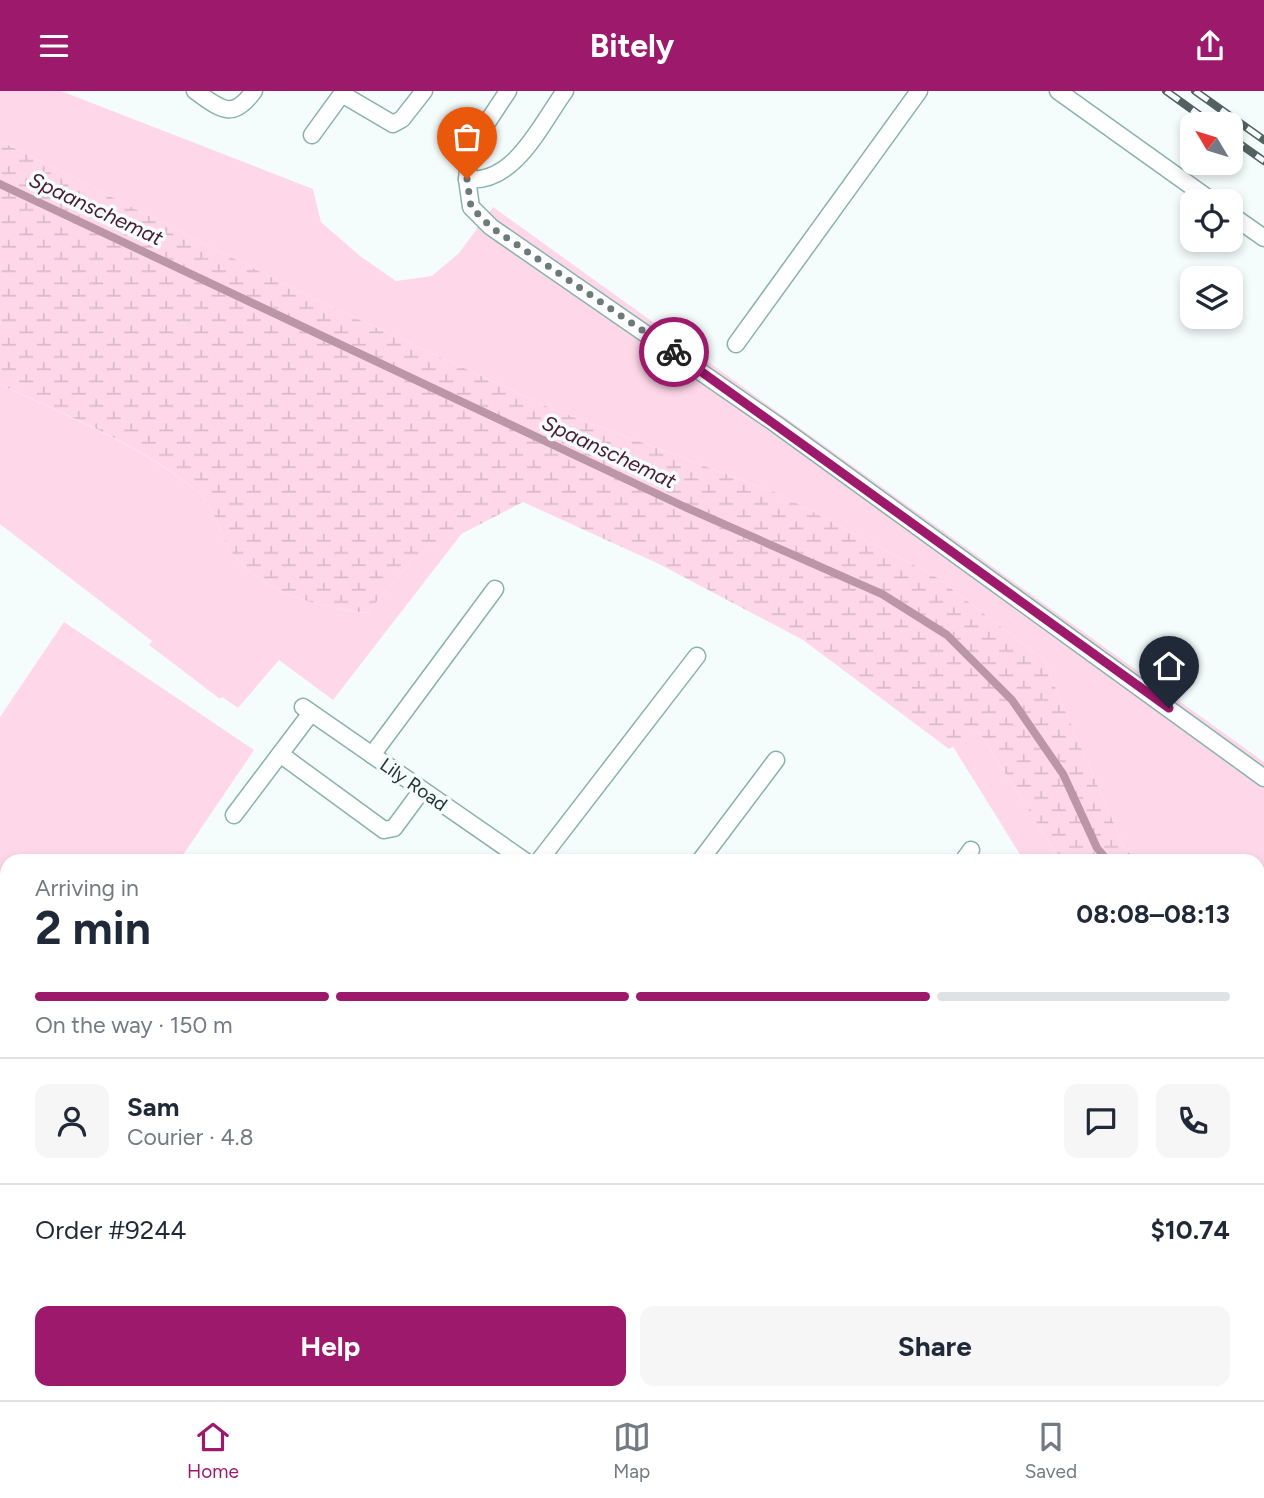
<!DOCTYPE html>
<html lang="en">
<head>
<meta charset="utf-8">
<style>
	:root { --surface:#fff; --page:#f6f6f7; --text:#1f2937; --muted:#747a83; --line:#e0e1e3; --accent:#9d196b }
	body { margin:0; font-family:Figtree,sans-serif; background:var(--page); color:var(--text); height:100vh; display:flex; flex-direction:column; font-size:26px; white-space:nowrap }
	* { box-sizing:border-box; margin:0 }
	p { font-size:23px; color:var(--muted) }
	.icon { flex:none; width:38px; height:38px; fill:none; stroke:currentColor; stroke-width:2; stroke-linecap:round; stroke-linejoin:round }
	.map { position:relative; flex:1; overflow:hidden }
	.side { position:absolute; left:0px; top:763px; width:1265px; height:546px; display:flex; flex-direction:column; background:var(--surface); border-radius:21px 21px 0 0; box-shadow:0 4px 10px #0003 }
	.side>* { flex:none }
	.needle { width:46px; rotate:308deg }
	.fabs { position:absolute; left:1180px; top:21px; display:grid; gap:14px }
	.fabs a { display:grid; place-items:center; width:63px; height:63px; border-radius:14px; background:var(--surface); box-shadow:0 4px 10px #0003; font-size:35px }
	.pin { position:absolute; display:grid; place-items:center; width:60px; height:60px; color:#fff; margin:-72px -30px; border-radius:50% 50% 50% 0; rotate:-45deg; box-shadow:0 0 7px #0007 }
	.pin .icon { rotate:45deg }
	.courier { position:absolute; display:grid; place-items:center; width:70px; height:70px; margin:-35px; border:5px solid #9d196b; border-radius:50%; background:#fff; color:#222; box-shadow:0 2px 9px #0007 }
	.headline em { font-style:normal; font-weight:700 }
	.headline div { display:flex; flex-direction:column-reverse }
	.headline { display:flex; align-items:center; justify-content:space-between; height:119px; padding:0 35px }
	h1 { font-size:46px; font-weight:700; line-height:52px }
	.bar { display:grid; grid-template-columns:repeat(4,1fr); gap:10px 7px; align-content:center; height:84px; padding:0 35px }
	.bar i { height:9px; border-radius:5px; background:var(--line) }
	.bar .current { background:var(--accent) }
	.bar p { grid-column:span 4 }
	.line { display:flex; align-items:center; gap:18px; padding:0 35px; border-top:2px solid var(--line) }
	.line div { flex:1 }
	.round { display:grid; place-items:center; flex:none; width:74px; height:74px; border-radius:14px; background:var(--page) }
	.button { display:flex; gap:14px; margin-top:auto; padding:14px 35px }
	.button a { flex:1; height:80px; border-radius:14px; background:var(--accent); color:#fff; font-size:28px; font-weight:700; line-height:80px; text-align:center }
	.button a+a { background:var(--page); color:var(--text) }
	header { display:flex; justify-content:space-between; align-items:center; height:91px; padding:0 35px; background:var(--accent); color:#fff; font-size:32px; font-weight:700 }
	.menu { display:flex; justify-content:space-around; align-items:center; height:98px; border-top:2px solid var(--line); background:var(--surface); font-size:19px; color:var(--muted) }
	.menu a { display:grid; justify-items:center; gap:4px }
	.menu .current { color:var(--accent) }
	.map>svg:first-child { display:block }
	.green { fill:#fed8e9 }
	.wetland { fill:url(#wetland-marsh) }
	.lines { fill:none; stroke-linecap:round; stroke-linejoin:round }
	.stream { stroke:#bb96a7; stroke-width:8 }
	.service-casing { stroke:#89b2ad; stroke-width:19 }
	.minor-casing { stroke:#89b2ad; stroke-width:33 }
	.service { stroke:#fff; stroke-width:16 }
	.minor { stroke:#fff; stroke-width:30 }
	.rail-casing { stroke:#536260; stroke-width:8 }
	.rail { stroke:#f5fdfc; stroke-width:5; stroke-dasharray:16; stroke-linecap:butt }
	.done { stroke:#6c7a79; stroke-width:7; stroke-dasharray:0 12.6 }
	.route { stroke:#9d196b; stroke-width:9 }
	.labels { text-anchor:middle; stroke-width:7; stroke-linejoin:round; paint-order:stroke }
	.street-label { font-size:19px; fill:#233432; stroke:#f5fdfc }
	.water-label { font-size:21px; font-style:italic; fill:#491a33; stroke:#f5fdfc }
</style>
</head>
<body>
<header><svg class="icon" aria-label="menu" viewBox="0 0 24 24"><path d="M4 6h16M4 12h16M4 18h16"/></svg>Bitely<svg class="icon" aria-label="share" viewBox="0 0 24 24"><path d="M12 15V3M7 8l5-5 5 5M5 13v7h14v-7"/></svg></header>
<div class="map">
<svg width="1264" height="1309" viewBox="0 0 1264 1309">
	<defs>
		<pattern id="wetland-marsh" width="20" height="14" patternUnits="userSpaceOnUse" patternTransform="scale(1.75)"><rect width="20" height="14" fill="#fed8e9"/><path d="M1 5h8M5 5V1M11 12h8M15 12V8" fill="none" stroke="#d9bac8"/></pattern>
	</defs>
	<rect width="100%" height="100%" fill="#f5fdfc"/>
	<g class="green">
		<polygon points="0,0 61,0 313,98 321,131 360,165 396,190 432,185 459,162 493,116 1264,671 1264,896 1258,893 1258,770 1138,770 1124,756 1043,568 936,486 777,402 555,319 323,212 0,50"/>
		<path d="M0,293C66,325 139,353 197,400C214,413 219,443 231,460C262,503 318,516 367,522L413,468L463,441L333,609L279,569L238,617L222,606L220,608L149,554L152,550L0,433Z"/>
		<polygon points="64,531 254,659 179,770 7,770 7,909 0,904 0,626"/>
		<polygon points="979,641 1061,770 1024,770 952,654"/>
		<polygon points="1258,1149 1264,1199 1264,1309 1249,1309 1243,1302 1258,1302"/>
	</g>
	<g class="wetland">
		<path d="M0,50L323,212L555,319L777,402L936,486L1043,568L1124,756L1138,770H1061L979,641L949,658L803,549L659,473L523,411L413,468L367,522C318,516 262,503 231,460C219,443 214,413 197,400C140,353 67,325 0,293Z"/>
		<polygon points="1258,893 1264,896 1264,1084 1258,1055"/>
		<path d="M1264,1092V1199C1260,1162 1254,1128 1264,1092Z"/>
	</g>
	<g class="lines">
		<g class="stream">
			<polyline points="0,93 685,416 882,503 947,544 1012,609 1063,683 1097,757 1108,770"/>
			<polyline points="1258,915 1264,919"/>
			<polyline points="1258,958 1264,969"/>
		</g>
		<g class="service-casing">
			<g id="service">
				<path d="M195,0C221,18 232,30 254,0"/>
				<path d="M508,0L471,56L467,88C514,94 541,33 565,0"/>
				<polyline points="1058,0 1212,110"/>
				<polyline points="342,3 393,33 402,28 424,0"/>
				<polyline points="312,44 344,0"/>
				<polyline points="467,88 471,116 491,136 776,333 1264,687"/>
				<polyline points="1230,123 1264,147"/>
				<polyline points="736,253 919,0"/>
				<polyline points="303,616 525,770"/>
				<polyline points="280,663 384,739 394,737 422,699"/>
				<polyline points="372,664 495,498"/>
				<polyline points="234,724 311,622"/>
				<polyline points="539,770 697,565"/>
				<polyline points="700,770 776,669"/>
				<polyline points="963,770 971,759"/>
				<polyline points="0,1163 7,1169"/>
				<polyline points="180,1302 190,1309"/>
			</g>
		</g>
		<g class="minor-casing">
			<g id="minor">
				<polyline points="1214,1302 1221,1309"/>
				<polyline points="899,1309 906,1302"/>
			</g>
		</g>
		<use href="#service" class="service"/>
		<use href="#minor" class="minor"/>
		<g class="rail-casing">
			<g id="rail">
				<polyline points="1166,0 1212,33"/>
				<polyline points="1195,0 1264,49"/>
				<polyline points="1230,46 1264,70"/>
			</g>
		</g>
		<use href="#rail" class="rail"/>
	</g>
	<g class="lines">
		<polyline class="done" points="467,88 471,116 491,136 674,261"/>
		<polyline class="route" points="674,261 1169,617"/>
	</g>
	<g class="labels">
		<g class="street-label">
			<text transform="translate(414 693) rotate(35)" y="7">Lily Road</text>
		</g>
		<g class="water-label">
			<text transform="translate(96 118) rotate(25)" y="7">Spaanschemat</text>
			<text transform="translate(609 361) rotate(25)" y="7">Spaanschemat</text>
		</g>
	</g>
</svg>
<div class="fabs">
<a><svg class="needle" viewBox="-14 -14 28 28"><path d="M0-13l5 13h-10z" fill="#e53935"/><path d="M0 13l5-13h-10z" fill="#747a83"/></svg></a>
<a><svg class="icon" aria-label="locate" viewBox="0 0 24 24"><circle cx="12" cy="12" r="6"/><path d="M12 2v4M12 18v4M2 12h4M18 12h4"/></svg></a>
<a><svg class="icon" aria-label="layers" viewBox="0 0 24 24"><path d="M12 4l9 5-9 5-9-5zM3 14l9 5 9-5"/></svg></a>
</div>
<div class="pin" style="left:467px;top:88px;background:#ea580c"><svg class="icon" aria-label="bag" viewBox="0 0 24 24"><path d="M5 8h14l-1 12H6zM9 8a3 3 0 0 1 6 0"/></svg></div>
<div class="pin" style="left:1169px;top:617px;background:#1f2937"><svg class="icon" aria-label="home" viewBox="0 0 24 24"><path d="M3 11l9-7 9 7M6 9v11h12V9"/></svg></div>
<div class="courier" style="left:674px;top:261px"><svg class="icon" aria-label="bike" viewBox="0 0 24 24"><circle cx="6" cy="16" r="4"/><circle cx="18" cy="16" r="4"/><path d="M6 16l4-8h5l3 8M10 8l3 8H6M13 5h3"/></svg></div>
<section class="side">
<div class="headline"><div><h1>2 min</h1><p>Arriving in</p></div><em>08:08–08:13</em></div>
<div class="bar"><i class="current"></i><i class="current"></i><i class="current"></i><i></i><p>On the way · 150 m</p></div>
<div class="line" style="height:126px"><a class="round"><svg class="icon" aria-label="person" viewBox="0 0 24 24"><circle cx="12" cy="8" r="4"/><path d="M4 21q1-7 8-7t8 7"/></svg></a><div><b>Sam</b><p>Courier · 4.8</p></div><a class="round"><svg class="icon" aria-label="chat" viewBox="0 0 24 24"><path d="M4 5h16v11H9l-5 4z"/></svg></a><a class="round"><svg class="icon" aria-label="phone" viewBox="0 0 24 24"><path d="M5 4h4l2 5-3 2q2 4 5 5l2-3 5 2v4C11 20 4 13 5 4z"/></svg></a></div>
<div class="line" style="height:91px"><div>Order #9244</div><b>$10.74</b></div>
<div class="button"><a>Help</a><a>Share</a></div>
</section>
</div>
<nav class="menu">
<a class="current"><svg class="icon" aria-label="home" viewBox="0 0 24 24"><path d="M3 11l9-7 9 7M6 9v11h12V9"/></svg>Home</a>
<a><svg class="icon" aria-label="map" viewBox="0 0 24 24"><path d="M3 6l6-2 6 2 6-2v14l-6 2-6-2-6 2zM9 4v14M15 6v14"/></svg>Map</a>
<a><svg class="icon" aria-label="saved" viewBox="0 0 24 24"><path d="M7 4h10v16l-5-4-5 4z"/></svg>Saved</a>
</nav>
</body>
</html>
